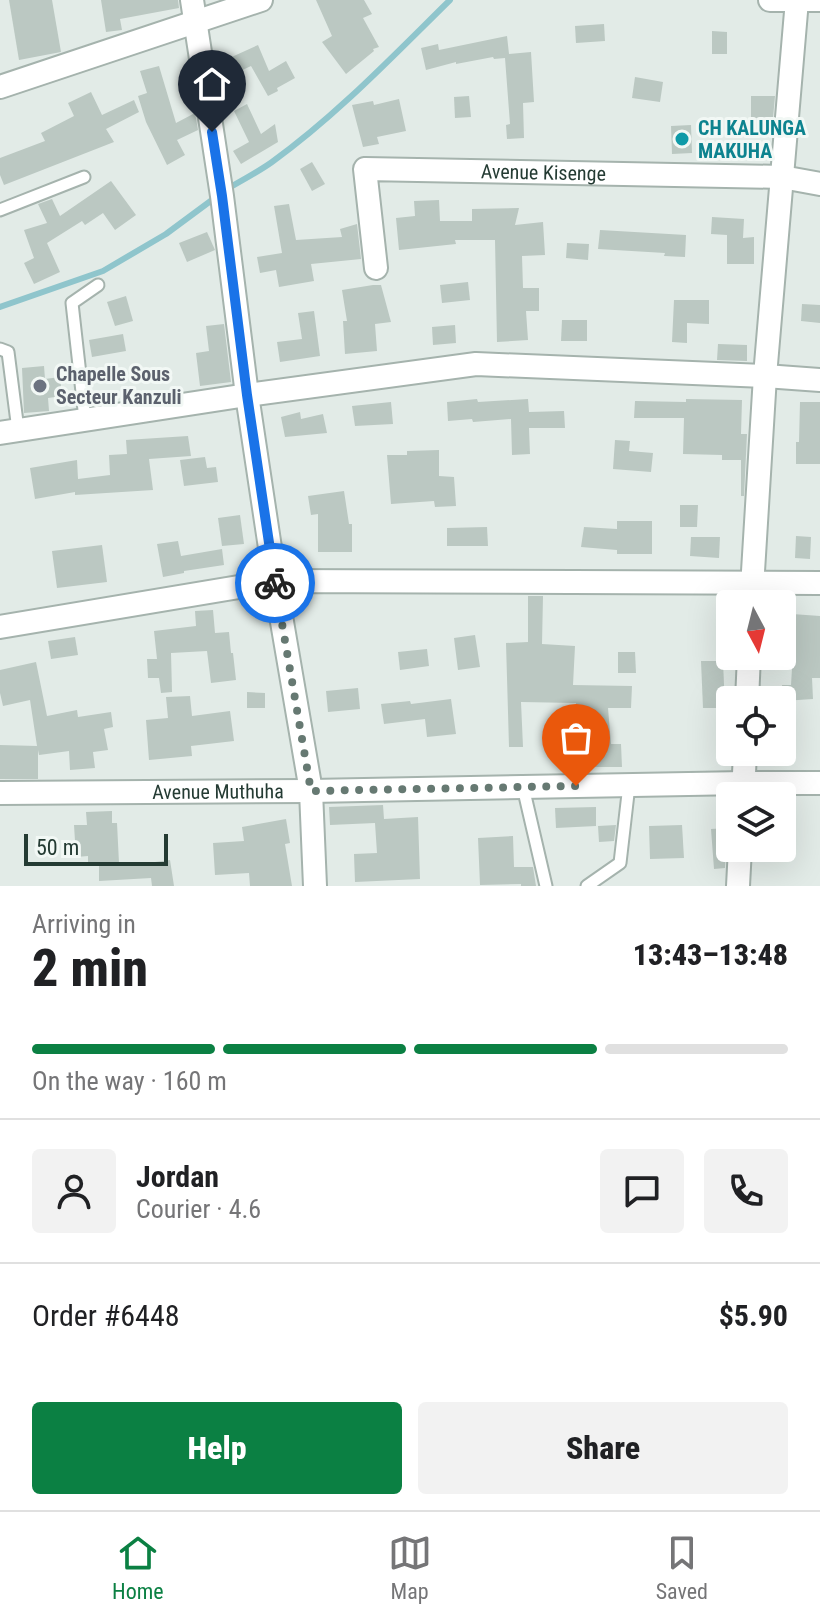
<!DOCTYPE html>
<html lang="en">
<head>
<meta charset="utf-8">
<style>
	:root { --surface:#fff; --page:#f2f2f2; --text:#202124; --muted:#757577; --line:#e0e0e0; --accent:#0b8043 }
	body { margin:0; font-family:"Roboto Condensed",sans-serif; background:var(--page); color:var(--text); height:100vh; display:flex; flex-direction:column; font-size:30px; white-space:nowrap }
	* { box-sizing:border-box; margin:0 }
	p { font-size:26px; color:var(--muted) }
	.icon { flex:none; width:44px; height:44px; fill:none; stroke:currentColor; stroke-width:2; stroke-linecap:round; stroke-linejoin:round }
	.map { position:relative; height:886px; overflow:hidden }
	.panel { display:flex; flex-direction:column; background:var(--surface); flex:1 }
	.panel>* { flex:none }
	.needle { width:52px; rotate:173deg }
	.tools { position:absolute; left:716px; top:590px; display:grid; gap:16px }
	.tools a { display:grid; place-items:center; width:80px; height:80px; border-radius:8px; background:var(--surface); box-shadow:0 8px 32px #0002; font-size:40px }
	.scale { position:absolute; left:24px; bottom:20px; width:144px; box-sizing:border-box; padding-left:8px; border:4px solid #243b33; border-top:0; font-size:22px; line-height:28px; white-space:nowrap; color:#243b33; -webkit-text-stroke:6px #f2f8f5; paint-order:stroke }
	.pin { position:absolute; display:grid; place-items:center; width:68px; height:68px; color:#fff; margin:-82px -34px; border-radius:50% 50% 50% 0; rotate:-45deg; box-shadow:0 0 8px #0007 }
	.pin .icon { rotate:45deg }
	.courier { position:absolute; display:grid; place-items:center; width:80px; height:80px; margin:-40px; border:6px solid #1a73e8; border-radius:50%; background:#fff; color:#222; box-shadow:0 2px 10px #0007 }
	.summary em { font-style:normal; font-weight:800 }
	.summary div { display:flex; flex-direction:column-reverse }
	.summary { display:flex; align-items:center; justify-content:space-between; height:136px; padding:0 32px }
	h1 { font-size:52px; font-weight:800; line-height:60px }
	.bar { display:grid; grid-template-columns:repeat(4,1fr); gap:12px 8px; align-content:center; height:96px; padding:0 32px }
	.bar i { height:10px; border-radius:6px; background:var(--line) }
	.bar .current { background:var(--accent) }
	.bar p { grid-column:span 4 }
	.line { display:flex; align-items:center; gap:20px; padding:0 32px; border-top:2px solid var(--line) }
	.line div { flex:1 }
	.round { display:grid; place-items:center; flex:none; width:84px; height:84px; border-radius:8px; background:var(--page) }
	.cta { display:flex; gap:16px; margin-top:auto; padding:16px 32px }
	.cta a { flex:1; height:92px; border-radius:8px; background:var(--accent); color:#fff; font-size:32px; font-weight:800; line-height:92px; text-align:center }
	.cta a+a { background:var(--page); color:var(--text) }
	.dock { display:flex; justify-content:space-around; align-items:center; height:112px; border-top:2px solid var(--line); background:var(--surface); font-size:22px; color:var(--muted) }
	.dock a { display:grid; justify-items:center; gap:4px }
	.dock .current { color:var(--accent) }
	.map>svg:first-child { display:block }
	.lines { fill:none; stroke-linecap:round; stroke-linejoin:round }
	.stream { stroke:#8fc5cc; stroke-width:6 }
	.building { fill:#bbc8c2 }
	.service-casing { stroke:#a5b3ad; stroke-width:15 }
	.minor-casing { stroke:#a5b3ad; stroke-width:26 }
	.service { stroke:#fff; stroke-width:11 }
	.minor { stroke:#fff; stroke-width:22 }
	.done { stroke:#667972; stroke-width:8; stroke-dasharray:0 14.4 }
	.route { stroke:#1a73e8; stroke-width:10 }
	.culture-dot { fill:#0f9aa8; stroke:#f2f8f5; stroke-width:3 }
	.worship-dot { fill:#6b7280; stroke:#f2f8f5; stroke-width:3 }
	.labels { text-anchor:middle; stroke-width:6; stroke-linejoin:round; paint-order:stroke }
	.culture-label { font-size:20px; font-weight:bold; fill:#0d838f; stroke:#f2f8f5; text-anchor:start }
	.street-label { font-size:20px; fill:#243b33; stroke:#f2f8f5 }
	.worship-label { font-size:20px; font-weight:bold; fill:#5b616d; stroke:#f2f8f5; text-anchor:start }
</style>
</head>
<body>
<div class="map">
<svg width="820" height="886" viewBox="0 0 820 886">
	<rect width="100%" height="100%" fill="#e2ebe7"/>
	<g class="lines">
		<g class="stream">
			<path d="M225,190C241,181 258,172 272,162C337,115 393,56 450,0"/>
			<polyline points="0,307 103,271 166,234 216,197"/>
		</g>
	</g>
	<g class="building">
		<polygon points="9,0 52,0 61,52 19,60"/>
		<polygon points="101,0 178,0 179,8 120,19 122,30 106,32"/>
		<polygon points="316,0 364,0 372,14 363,18 379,47 373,49 374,51 346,74 322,42 332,36"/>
		<polygon points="604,24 605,41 576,43 575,26"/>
		<polygon points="712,31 727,32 727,54 712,54"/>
		<polygon points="507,36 509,54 531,52 534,102 523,103 524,138 507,139 506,125 510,124 505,58 494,59 493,57 456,64 456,62 426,70 421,48 438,44 439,50"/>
		<polygon points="258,45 269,71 286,61 295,78 277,88 278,91 268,96 251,66 232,75 225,60"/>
		<polygon points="159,66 176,123 195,113 198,130 177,140 185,155 167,165 146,122 138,96 147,93 140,71"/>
		<polygon points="635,77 663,82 660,102 632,98"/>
		<polygon points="91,92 102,115 134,100 139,112 106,129 114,142 4,185 0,175 0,158 45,141 41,133 74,116 68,103"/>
		<polygon points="469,96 471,117 455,118 454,97"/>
		<polygon points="751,96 775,96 773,118 751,118"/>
		<polygon points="399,99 406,131 377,137 379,144 363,147 352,105 373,101 374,105"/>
		<polygon points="247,104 261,134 275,124 278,142 241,164 233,151 249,142 234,111"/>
		<polygon points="691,125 692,153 672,154 671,126"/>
		<polygon points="312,162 325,184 312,191 300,169"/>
		<polygon points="111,181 136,215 115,230 103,213 85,225 82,221 47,243 60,272 34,284 24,263 34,258 24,230 47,223 38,204 52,199 60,216"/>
		<polygon points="439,200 440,221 472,221 472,209 519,208 515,225 543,222 545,255 522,256 523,288 539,288 539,311 526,311 528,340 497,342 495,240 455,240 456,244 399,250 396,218 415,216 414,201"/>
		<polygon points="289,204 296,240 342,237 340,229 357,224 361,259 311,264 314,281 279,287 276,270 260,273 257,257 282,253 274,206"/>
		<polygon points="712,217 744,219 743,238 754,237 754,264 727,264 727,235 711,234"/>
		<polygon points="600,230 686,235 685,257 664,256 665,253 598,249"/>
		<polygon points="207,232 215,250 187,262 179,243"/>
		<polygon points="567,243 589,244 588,260 566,258"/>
		<polygon points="468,282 470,300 442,303 440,285"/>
		<polygon points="373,285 381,285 391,322 375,324 377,351 345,354 343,321 347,321 342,290"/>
		<polygon points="126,296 133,321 115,326 107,302"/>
		<polygon points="674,300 709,300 709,324 687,323 687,343 672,342"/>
		<polygon points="802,304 820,305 820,323 801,321"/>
		<polygon points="314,311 320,356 280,362 277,342 302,339 298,313"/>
		<polygon points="562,320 587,320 587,341 561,341"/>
		<polygon points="224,324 231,382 200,386 196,353 209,351 206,326"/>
		<polygon points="455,325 456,343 433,345 432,327"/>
		<polygon points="123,334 126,351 92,357 89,340"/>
		<polygon points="718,344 747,345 747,361 717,360"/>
		<polygon points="44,366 45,379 60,377 62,396 48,398 49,411 24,413 22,368"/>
		<polygon points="477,399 478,402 528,399 529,412 564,411 565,428 529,428 530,454 512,455 511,419 473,422 472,419 448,421 447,402"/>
		<polygon points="686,399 742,400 741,434 747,434 744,496 741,496 741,460 722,460 722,455 683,454 684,418 634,418 635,401 686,402"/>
		<polygon points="391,402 393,424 355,426 352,406"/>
		<polygon points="800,402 820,402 820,464 796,464 796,442 799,442"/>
		<polygon points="300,412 301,419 323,414 327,433 285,437 281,417"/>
		<polygon points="188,436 191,456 149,459 153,490 75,495 75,492 35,499 30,468 77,460 78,479 110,475 109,455 127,454 126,440"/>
		<polygon points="615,440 630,441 629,451 653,453 651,472 613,469"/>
		<polygon points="439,450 439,476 454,477 456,506 435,507 434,501 391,504 387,455 407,455 407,451"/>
		<polygon points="205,457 207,468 216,467 218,482 184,486 180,460"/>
		<polygon points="344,491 349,524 352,524 352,552 318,552 318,514 311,515 308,496"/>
		<polygon points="680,505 698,505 697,527 680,527"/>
		<polygon points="240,515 244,544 222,546 218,518"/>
		<polygon points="617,521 652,521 652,554 617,554 617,550 581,547 584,527 617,529"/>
		<polygon points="487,527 488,546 447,546 447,528"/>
		<polygon points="796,536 811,537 810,559 795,558"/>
		<polygon points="691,537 720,537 719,558 690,556"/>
		<polygon points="178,541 181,556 222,549 224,565 184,571 184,573 163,577 157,544"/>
		<polygon points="102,545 107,582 57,588 52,551"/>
		<polygon points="528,596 543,596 542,644 575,646 573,685 632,686 631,708 608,708 611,744 621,744 622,767 579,767 576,703 521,702 523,747 509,747 506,643 528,642"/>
		<polygon points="213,610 215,633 229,632 231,653 233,653 236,680 211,683 207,651 171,653 172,692 161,693 159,678 148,678 147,659 157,659 154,631 196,626 195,611"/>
		<polygon points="792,614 820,616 820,678 812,678 813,699 783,701 782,685 791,685 793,652 790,652"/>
		<polygon points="475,635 480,667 458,670 454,638"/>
		<polygon points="75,637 78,655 51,659 48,641"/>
		<polygon points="427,649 429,666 400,670 398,652"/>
		<polygon points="618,652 635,652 636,673 618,673"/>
		<polygon points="701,661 723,661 725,708 703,708"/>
		<polygon points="36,662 47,716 77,710 78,717 111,712 113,727 104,729 108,750 93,752 95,768 70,770 69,751 39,755 38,750 38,779 0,779 0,745 37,746 30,700 3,706 0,693 0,670"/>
		<polygon points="358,688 360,709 328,712 326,691"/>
		<polygon points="247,692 265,693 265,708 247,708"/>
		<polygon points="190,696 192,716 230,711 234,741 191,746 192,756 149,760 146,720 168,718 166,697"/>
		<polygon points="451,699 456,734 427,737 425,719 384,724 381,704 410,701 411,704"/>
		<polygon points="383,805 384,819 418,817 420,879 355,882 354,854 377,853 375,823 330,825 329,807"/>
		<polygon points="596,807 596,826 556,828 555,808"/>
		<polygon points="112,811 112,823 117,823 119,863 140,862 140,864 170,860 174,886 152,886 151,878 99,881 99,863 88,863 88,856 76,857 74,825 87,825 86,812"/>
		<polygon points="286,819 290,843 285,844 292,886 250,886 249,873 215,875 213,843 244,841 242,827"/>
		<polygon points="616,825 614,841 599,842 598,826"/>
		<polygon points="682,825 684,858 650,859 649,826"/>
		<polygon points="728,828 729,840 726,847 725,868 714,869 711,829"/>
		<polygon points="513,836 514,867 533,867 536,886 521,886 521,884 480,885 478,838"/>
	</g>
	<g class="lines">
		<g class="service-casing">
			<g id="service">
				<polyline points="0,210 84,177"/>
				<polyline points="0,349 8,352 18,430"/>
				<polyline points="85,419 72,303 98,285"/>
				<polyline points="523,787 546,886"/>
				<polyline points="587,886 620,863 629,785"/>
			</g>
		</g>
		<g class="minor-casing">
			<g id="minor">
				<polyline points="192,0 222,196 247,395 275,581 311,791 315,886"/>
				<polyline points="770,0 820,0"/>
				<polyline points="0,87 261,0"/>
				<path id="s1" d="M376,268L365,169L782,177L820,184"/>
				<polyline points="0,433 247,395 476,364 765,376 820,380"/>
				<polyline points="751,604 765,376 797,0"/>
				<polyline points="0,627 275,581 820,583"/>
				<polyline points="747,700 749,656"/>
				<path id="s2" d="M0,793L311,791L744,783H820"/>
				<polyline points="743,795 745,752"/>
				<polyline points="738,886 740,848"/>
			</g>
		</g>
		<use href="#service" class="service"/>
		<use href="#minor" class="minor"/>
	</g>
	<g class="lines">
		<polyline class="done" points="275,583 311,791 576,786"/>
		<polyline class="route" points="212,132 222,196 247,395 275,583"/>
	</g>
	<circle class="culture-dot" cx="682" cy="139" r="8"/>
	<circle class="worship-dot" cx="40" cy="386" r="8"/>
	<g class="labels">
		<g class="culture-label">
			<text x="698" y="135">CH KALUNGA<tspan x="698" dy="23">MAKUHA</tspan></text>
		</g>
		<g class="street-label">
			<text dy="7" stroke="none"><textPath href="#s1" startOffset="278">Avenue Kisenge</textPath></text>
			<text dy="7" stroke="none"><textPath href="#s2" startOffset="218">Avenue Muthuha</textPath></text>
		</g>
		<g class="worship-label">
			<text x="56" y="381">Chapelle Sous<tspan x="56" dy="23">Secteur Kanzuli</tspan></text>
		</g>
	</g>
</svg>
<div class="tools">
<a><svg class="needle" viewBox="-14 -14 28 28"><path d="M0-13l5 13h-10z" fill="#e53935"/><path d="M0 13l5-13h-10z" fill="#757577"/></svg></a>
<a><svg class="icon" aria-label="locate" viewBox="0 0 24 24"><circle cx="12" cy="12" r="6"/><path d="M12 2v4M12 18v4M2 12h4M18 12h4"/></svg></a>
<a><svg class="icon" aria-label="layers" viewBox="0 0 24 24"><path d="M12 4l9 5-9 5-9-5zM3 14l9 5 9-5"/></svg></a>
</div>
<div class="scale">50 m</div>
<div class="pin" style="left:576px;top:786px;background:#ea580c"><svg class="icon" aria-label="bag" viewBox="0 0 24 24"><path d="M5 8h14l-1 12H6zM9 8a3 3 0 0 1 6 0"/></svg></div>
<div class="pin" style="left:212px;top:132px;background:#1f2937"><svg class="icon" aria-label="home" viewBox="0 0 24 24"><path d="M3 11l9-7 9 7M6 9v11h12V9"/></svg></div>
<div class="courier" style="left:275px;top:583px"><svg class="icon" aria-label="bike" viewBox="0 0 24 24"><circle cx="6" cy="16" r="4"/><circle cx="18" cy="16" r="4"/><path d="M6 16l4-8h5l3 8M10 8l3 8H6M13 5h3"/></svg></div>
</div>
<section class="panel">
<div class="summary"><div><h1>2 min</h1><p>Arriving in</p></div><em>13:43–13:48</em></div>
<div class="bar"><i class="current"></i><i class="current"></i><i class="current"></i><i></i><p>On the way · 160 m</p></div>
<div class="line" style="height:144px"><a class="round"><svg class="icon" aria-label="person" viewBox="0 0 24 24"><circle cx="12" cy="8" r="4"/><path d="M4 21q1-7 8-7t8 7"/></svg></a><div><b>Jordan</b><p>Courier · 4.6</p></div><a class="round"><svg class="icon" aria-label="chat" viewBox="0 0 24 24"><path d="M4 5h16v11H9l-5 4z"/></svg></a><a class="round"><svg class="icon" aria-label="phone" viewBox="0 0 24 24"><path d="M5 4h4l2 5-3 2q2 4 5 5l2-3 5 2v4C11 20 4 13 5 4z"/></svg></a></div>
<div class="line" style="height:104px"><div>Order #6448</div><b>$5.90</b></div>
<div class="cta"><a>Help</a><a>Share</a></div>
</section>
<nav class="dock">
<a class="current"><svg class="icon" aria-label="home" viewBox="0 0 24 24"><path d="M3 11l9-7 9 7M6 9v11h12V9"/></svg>Home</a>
<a><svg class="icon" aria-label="map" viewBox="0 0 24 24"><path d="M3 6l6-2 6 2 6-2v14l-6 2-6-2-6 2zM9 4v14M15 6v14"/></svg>Map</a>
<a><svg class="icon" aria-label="saved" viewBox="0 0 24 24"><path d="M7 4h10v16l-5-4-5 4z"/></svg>Saved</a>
</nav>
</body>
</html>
